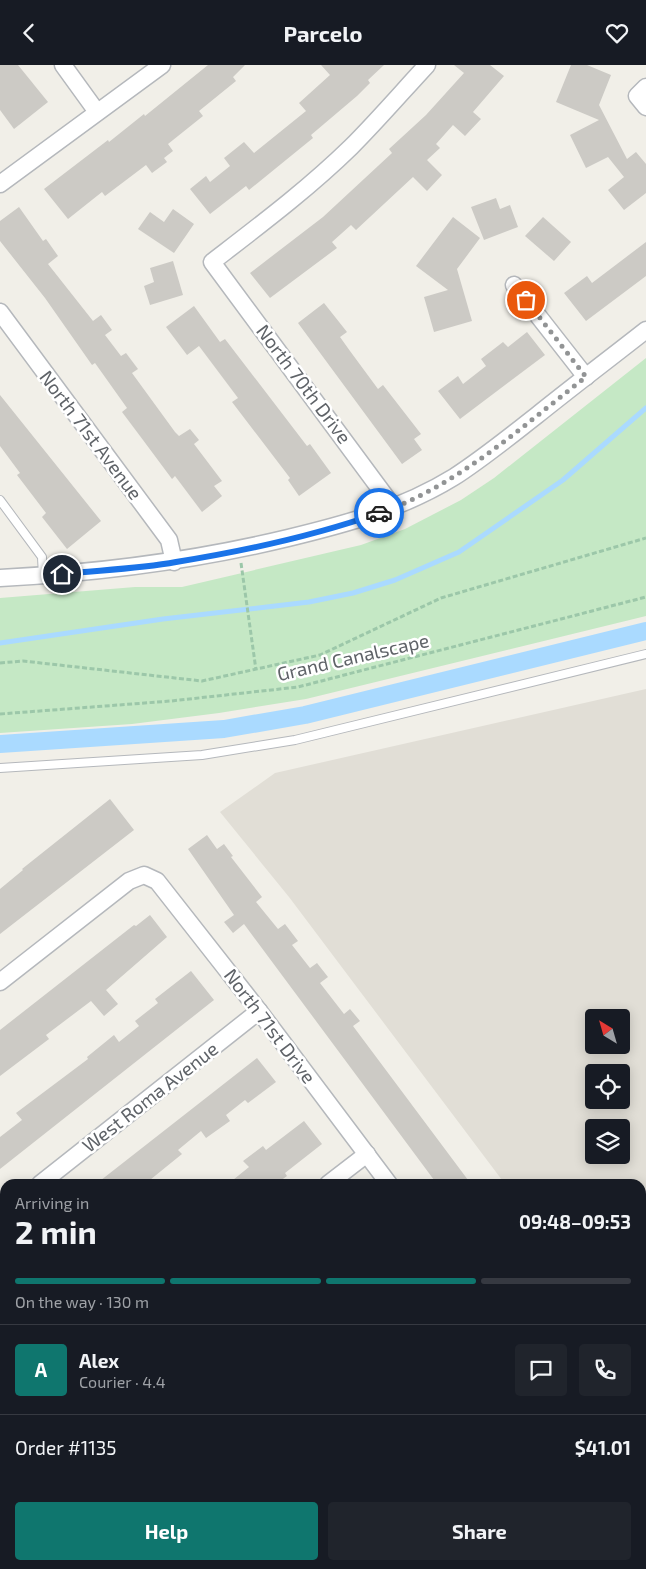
<!DOCTYPE html>
<html lang="en">
<head>
<meta charset="utf-8">
<style>
	:root { --surface:#171b24; --page:#20242c; --text:#f1f3f6; --muted:#9ea1a6; --line:#363941; --accent:#0f766e }
	body { margin:0; font-family:"Exo 2",sans-serif; background:var(--page); color:var(--text); height:100vh; display:flex; flex-direction:column; font-size:19px; white-space:nowrap }
	* { box-sizing:border-box; margin:0 }
	p { font-size:16px; color:var(--muted) }
	.icon { flex:none; width:28px; height:28px; fill:none; stroke:currentColor; stroke-width:2; stroke-linecap:round; stroke-linejoin:round }
	.map { position:relative; flex:1; overflow:hidden }
	.details { position:absolute; left:0px; top:1114px; width:646px; height:391px; display:flex; flex-direction:column; background:var(--surface); border-radius:15px 15px 0 0; box-shadow:0 2px 12px #0003 }
	.details>* { flex:none }
	.needle { width:32px; rotate:323deg }
	.buttons { position:absolute; left:585px; top:944px; display:grid; gap:10px }
	.buttons a { display:grid; place-items:center; width:45px; height:45px; border-radius:5px; background:var(--surface); box-shadow:0 2px 12px #0003; font-size:25px }
	.pin { position:absolute; display:grid; place-items:center; width:42px; height:42px; color:#fff; margin:-21px; border:2px solid #fff; border-radius:50%; box-shadow:0 1px 5px #0007 }
	.courier { position:absolute; display:grid; place-items:center; width:50px; height:50px; margin:-25px; border:4px solid #1a73e8; border-radius:50%; background:#fff; color:#222; box-shadow:0 1px 6px #0007 }
	.summary em { font-style:normal; font-weight:700 }
	.summary div { display:flex; flex-direction:column-reverse }
	.summary { display:flex; align-items:center; justify-content:space-between; height:85px; padding:0 15px }
	h1 { font-size:32px; font-weight:700; line-height:38px }
	.bar { display:grid; grid-template-columns:repeat(4,1fr); gap:8px 5px; align-content:center; height:60px; padding:0 15px }
	.bar i { height:6px; border-radius:4px; background:var(--line) }
	.bar .current { background:var(--accent) }
	.bar p { grid-column:span 4 }
	.line { display:flex; align-items:center; gap:12px; padding:0 15px; border-top:1px solid var(--line) }
	.line div { flex:1 }
	.round { display:grid; place-items:center; flex:none; width:52px; height:52px; border-radius:5px; background:var(--page) }
	.primary-button { display:flex; gap:10px; margin-top:auto; padding:10px 15px }
	.primary-button a { flex:1; height:58px; border-radius:5px; background:var(--accent); color:#fff; font-size:20px; font-weight:700; line-height:58px; text-align:center }
	.primary-button a+a { background:var(--page); color:var(--text) }
	header { display:flex; justify-content:space-between; align-items:center; height:65px; padding:0 15px; background:var(--surface); font-size:22px; font-weight:700 }
	.map>svg:first-child { display:block }
	.education { fill:#e1ded6; fill-rule:evenodd }
	.green { fill:#c5e8c5 }
	.lines { fill:none; stroke-linecap:round; stroke-linejoin:round }
	.stream { stroke:#aadaff; stroke-width:5 }
	.canal { stroke:#aadaff; stroke-width:18 }
	.building { fill:#cccac5 }
	.lane-casing { stroke:#b5b8bc; stroke-width:10 }
	.street-casing { stroke:#b5b8bc; stroke-width:19 }
	.path { stroke:#9cc7a9; stroke-width:3; stroke-dasharray:5 2.5; stroke-linecap:butt }
	.lane { stroke:#fff; stroke-width:8 }
	.street { stroke:#fff; stroke-width:16 }
	.done { stroke:#929495; stroke-width:5; stroke-dasharray:0 9 }
	.route { stroke:#1a73e8; stroke-width:6 }
	.labels { text-anchor:middle; stroke-width:5; stroke-linejoin:round; paint-order:stroke }
	.street-label { font-size:19px; fill:#5f6368; stroke:#fff }
</style>
</head>
<body>
<header><svg class="icon" aria-label="back" viewBox="0 0 24 24"><path d="M15 5l-7 7 7 7"/></svg>Parcelo<svg class="icon" aria-label="heart" viewBox="0 0 24 24"><path d="M12 20l-8-8c-3-5 5-10 8-4 3-6 11-1 8 4z"/></svg></header>
<div class="map">
<svg width="646" height="1504" viewBox="0 0 646 1504">
	<rect width="100%" height="100%" fill="#f1efe8"/>
	<path class="education" d="M646,624V1307L641,1300V1119H505L289,832L220,747L275,708ZM594,952H621V980H594ZM594,1008H621V1035H594ZM594,1062H621V1090H594Z"/>
	<polygon class="green" points="646,293 646,551 306,634 219,648 132,659 0,668 0,533 135,522 182,522 361,480 405,464 461,435 494,413"/>
	<g class="lines">
		<polyline class="stream" points="0,578 163,554 309,537 353,528 395,515 459,487 563,415 646,343"/>
		<polyline class="canal" points="0,679 224,664 305,650 646,566"/>
	</g>
	<g class="building">
		<polygon points="0,0 18,0 48,37 14,64 0,45"/>
		<polygon points="208,0 245,0 233,12 236,16 199,46 203,51 168,79 173,86 164,93 167,97 152,108 146,100 105,131 102,127 68,154 44,124 108,75 109,77 144,49 145,51"/>
		<polygon points="321,0 384,0 368,15 370,18 357,31 311,70 313,73 249,125 246,121 210,149 190,124 206,111 210,117 230,101 224,93 244,77 254,88 306,46 299,38 330,10"/>
		<polygon points="454,0 490,0 504,11 473,47 481,54 465,71 453,60 436,79 440,83 427,95 442,110 427,126 413,112 356,165 351,160 332,177 337,183 270,233 250,208 323,152 392,88 389,84 426,50 464,8"/>
		<polygon points="571,0 587,0 611,10 599,40 627,94 636,87 646,99 646,128 624,145 608,125 624,112 608,92 586,103 570,70 599,55 556,37"/>
		<polygon points="496,133 500,144 510,140 518,162 484,175 471,142"/>
		<polygon points="19,142 43,176 46,174 58,191 48,199 93,256 101,250 112,265 105,270 121,291 126,288 138,304 132,308 175,367 179,371 190,364 199,375 194,379 222,416 214,421 222,431 202,447 175,411 172,414 143,375 122,347 127,343 95,298 92,300 45,233 0,176 0,156"/>
		<polygon points="173,144 194,159 174,188 138,164 150,147 164,157"/>
		<polygon points="453,152 480,173 457,204 472,256 434,267 424,232 448,225 416,201"/>
		<polygon points="543,152 571,177 554,196 525,171"/>
		<polygon points="646,177 646,211 586,256 564,228 587,211 592,218"/>
		<polygon points="173,196 183,230 150,240 144,221 154,217 150,203"/>
		<polygon points="324,238 347,267 340,272 350,286 378,324 383,320 421,369 414,374 422,385 402,399 298,258"/>
		<polygon points="194,241 220,277 225,274 307,381 310,379 331,408 299,431 288,415 290,413 232,337 238,333 199,281 187,290 166,262"/>
		<polygon points="527,267 545,290 460,354 438,326 458,311 463,319 486,301 481,294 503,277 508,282"/>
		<polygon points="0,330 101,456 67,484 42,452 46,448 17,410 20,408 0,381"/>
		<polygon points="110,734 134,765 0,869 0,824 23,805 22,804"/>
		<polygon points="207,770 217,784 224,779 233,791 231,792 262,832 256,837 278,864 285,859 298,876 292,880 310,903 317,898 328,912 320,918 344,949 350,944 360,956 353,961 471,1119 437,1119 244,859 233,868 224,857 234,850 188,784"/>
		<polygon points="150,850 167,872 106,925 118,939 104,951 91,936 46,970 49,974 0,1011 0,965 134,860 136,861"/>
		<polygon points="191,906 214,935 0,1104 0,1072 22,1055 16,1048 88,994 87,992 114,970 119,977 139,961 135,956 158,938 155,934"/>
		<polygon points="257,993 276,1017 248,1038 245,1035 226,1050 230,1056 206,1073 201,1066 178,1085 182,1089 145,1119 96,1119"/>
		<polygon points="304,1056 322,1079 285,1108 287,1111 276,1119 228,1119 249,1102 243,1096 263,1081 266,1085"/>
	</g>
	<g class="lines">
		<g class="lane-casing">
			<g id="lane">
				<polyline points="0,435 42,492 43,511"/>
				<polyline points="0,703 202,690 295,675 646,589"/>
				<polyline points="641,1278 646,1283"/>
			</g>
		</g>
		<g class="street-casing">
			<g id="street">
				<polyline points="63,0 97,47"/>
				<polyline points="646,22 637,31 646,42"/>
				<polyline points="0,119 162,0"/>
				<polyline points="514,220 586,312"/>
				<polyline points="0,247 169,475 174,497"/>
				<path d="M394,443L212,197C260,160 308,124 351,82C377,56 402,27 427,0"/>
				<path d="M0,513C97,508 193,496 288,473C346,459 402,444 454,412C482,394 509,372 536,351C572,322 609,294 646,265"/>
				<polyline points="0,917 129,816 144,810 157,816 259,946 389,1119"/>
				<polyline points="40,1119 259,946"/>
				<polyline points="328,1119 367,1089"/>
				<polyline points="0,1150 5,1146"/>
				<polyline points="0,1376 5,1372"/>
				<polyline points="641,1456 646,1462"/>
				<polyline points="441,1500 444,1504"/>
				<polyline points="129,1504 134,1500"/>
				<polyline points="422,1504 427,1500"/>
			</g>
		</g>
		<g class="path">
			<polyline points="241,498 256,605"/>
			<polyline points="0,598 23,596 202,616 320,590 441,533 646,473"/>
			<polyline points="0,649 171,636 298,622 646,532"/>
		</g>
		<use href="#lane" class="lane"/>
		<use href="#street" class="street"/>
	</g>
	<g class="lines">
		<path class="done" d="M379,448C458,421 521,362 586,312L526,235"/>
		<path class="route" d="M62,509C100,505 138,504 176,497C244,486 314,471 379,448"/>
	</g>
	<g class="labels">
		<g class="street-label">
			<text transform="translate(304 319) rotate(53)" y="7">North 70th Drive</text>
			<text transform="translate(91 370) rotate(53)" y="7">North 71st Avenue</text>
			<text transform="translate(353 592) rotate(-13)" y="7">Grand Canalscape</text>
			<text transform="translate(270 961) rotate(53)" y="7">North 71st Drive</text>
			<text transform="translate(150 1032) rotate(-38)" y="7">West Roma Avenue</text>
		</g>
	</g>
</svg>
<div class="buttons">
<a><svg class="needle" viewBox="-14 -14 28 28"><path d="M0-13l5 13h-10z" fill="#e53935"/><path d="M0 13l5-13h-10z" fill="#9ea1a6"/></svg></a>
<a><svg class="icon" aria-label="locate" viewBox="0 0 24 24"><circle cx="12" cy="12" r="6"/><path d="M12 2v4M12 18v4M2 12h4M18 12h4"/></svg></a>
<a><svg class="icon" aria-label="layers" viewBox="0 0 24 24"><path d="M12 4l9 5-9 5-9-5zM3 14l9 5 9-5"/></svg></a>
</div>
<div class="pin" style="left:526px;top:235px;background:#ea580c"><svg class="icon" aria-label="bag" viewBox="0 0 24 24"><path d="M5 8h14l-1 12H6zM9 8a3 3 0 0 1 6 0"/></svg></div>
<div class="pin" style="left:62px;top:509px;background:#1f2937"><svg class="icon" aria-label="home" viewBox="0 0 24 24"><path d="M3 11l9-7 9 7M6 9v11h12V9"/></svg></div>
<div class="courier" style="left:379px;top:448px"><svg class="icon" aria-label="car" viewBox="0 0 24 24"><path d="M5 17H2v-5l4-1 3-4h7l3 4 3 1v5h-3M9 17h6M6 11h13"/><circle cx="7" cy="17" r="2"/><circle cx="17" cy="17" r="2"/></svg></div>
<section class="details">
<div class="summary"><div><h1>2 min</h1><p>Arriving in</p></div><em>09:48–09:53</em></div>
<div class="bar"><i class="current"></i><i class="current"></i><i class="current"></i><i></i><p>On the way · 130 m</p></div>
<div class="line" style="height:90px"><b class="round" style="background:var(--accent);color:#fff">A</b><div><b>Alex</b><p>Courier · 4.4</p></div><a class="round"><svg class="icon" aria-label="chat" viewBox="0 0 24 24"><path d="M4 5h16v11H9l-5 4z"/></svg></a><a class="round"><svg class="icon" aria-label="phone" viewBox="0 0 24 24"><path d="M5 4h4l2 5-3 2q2 4 5 5l2-3 5 2v4C11 20 4 13 5 4z"/></svg></a></div>
<div class="line" style="height:65px"><div>Order #1135</div><b>$41.01</b></div>
<div class="primary-button"><a>Help</a><a>Share</a></div>
</section>
</div>
</body>
</html>
